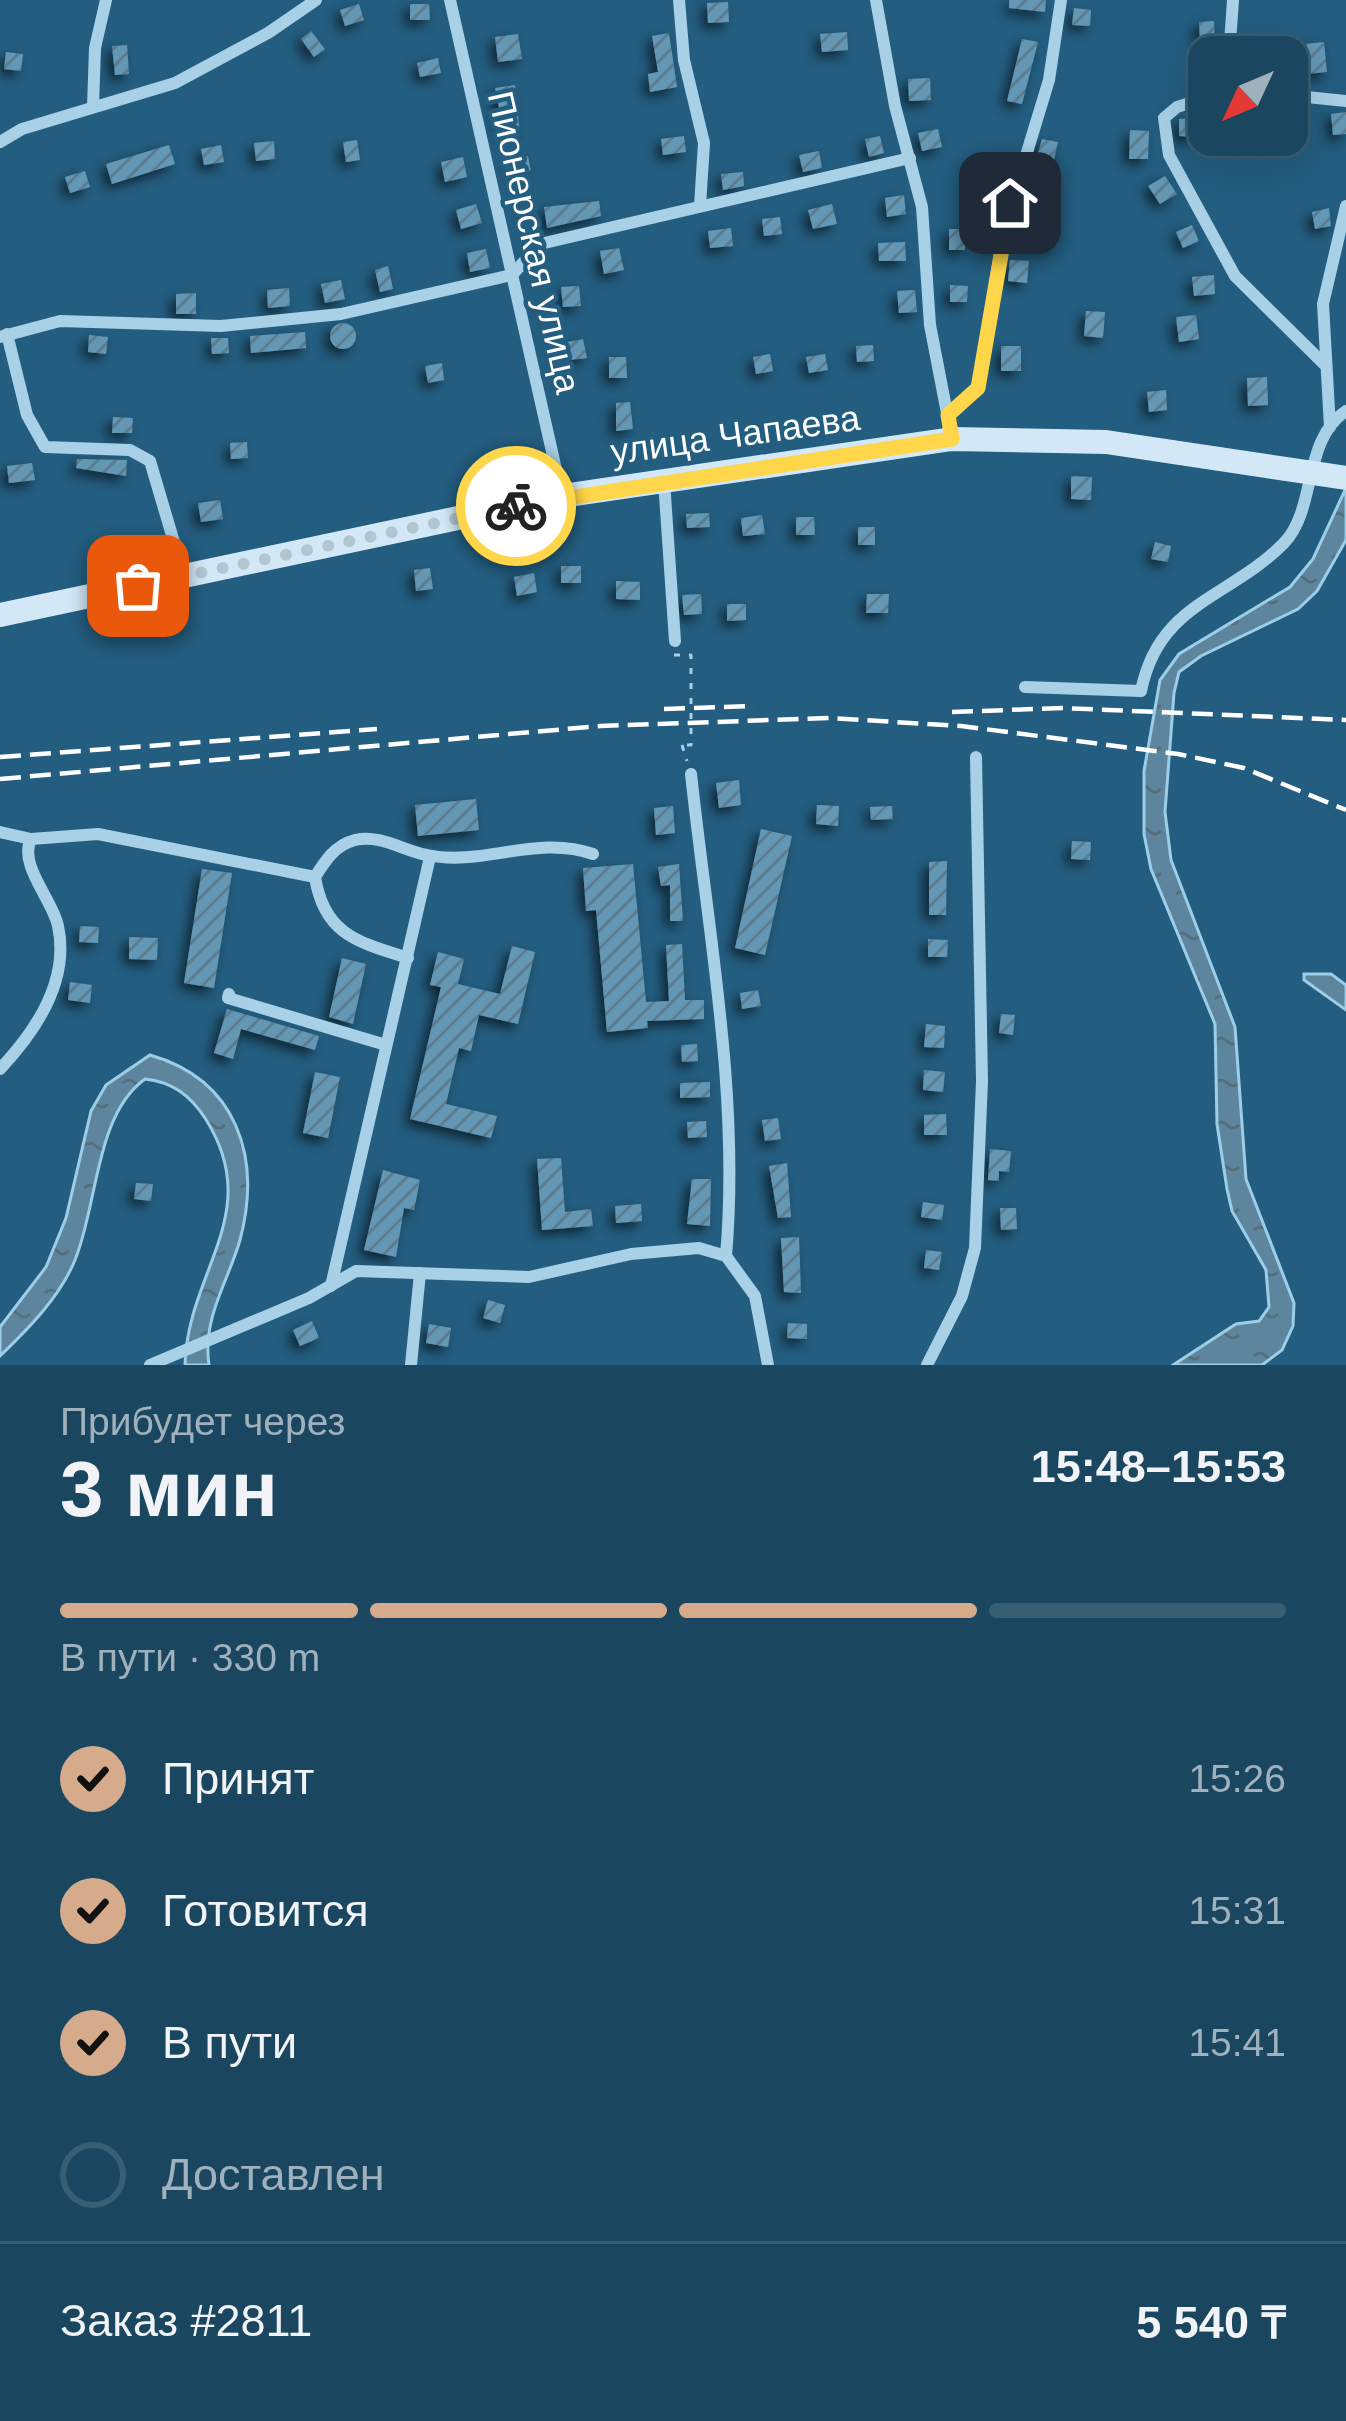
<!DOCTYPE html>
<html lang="ru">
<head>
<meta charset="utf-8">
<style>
	:root { --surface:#1a465f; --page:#275068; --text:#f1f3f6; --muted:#9fb1bd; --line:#385e74; --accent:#d6ab8b }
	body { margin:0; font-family:Arial,sans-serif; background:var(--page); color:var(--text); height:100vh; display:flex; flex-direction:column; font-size:45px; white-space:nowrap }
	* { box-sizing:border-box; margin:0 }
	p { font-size:39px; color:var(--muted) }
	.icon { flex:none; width:66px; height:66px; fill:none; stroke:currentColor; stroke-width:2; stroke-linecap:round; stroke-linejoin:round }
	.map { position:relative; height:1365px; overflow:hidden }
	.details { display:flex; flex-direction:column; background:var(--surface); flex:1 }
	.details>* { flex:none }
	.needle { width:78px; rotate:226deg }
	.fabs { position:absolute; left:1188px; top:36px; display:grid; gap:24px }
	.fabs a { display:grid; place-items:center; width:120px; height:120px; border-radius:24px; background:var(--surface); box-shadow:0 12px 48px #0002,0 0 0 3px var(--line); font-size:60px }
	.pin { position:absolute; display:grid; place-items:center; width:102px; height:102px; color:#fff; margin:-51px; border-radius:24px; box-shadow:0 6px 18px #0006 }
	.courier { position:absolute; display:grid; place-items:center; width:120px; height:120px; margin:-60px; border:9px solid #ffd54a; border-radius:50%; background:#fff; color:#222; box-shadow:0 3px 15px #0007 }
	.head em { font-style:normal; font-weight:700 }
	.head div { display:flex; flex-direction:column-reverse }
	.head { display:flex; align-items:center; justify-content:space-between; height:204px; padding:0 60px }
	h1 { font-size:78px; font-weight:700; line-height:90px }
	.bar { display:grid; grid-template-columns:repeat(4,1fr); gap:18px 12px; align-content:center; height:144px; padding:0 60px }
	.bar i { height:15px; border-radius:9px; background:var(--line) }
	.bar .on { background:var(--accent) }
	.bar p { grid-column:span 4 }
	.line { display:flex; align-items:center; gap:30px; padding:0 60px; border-top:3px solid var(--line) }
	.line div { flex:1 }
	ol { padding:0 60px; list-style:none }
	li { display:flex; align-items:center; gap:36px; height:132px }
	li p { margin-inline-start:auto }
	li .icon { padding:12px; border-radius:50%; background:var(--accent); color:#111; stroke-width:4 }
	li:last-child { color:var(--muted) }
	li i { width:66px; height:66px; border:6px solid var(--line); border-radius:50% }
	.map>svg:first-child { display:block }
	.water { fill:url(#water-ripples); stroke:#9ccee8; stroke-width:3 }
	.building { fill:url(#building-hatch); filter:url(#shadow) }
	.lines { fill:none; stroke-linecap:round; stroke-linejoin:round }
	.path { stroke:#a8d0e7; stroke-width:3; stroke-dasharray:6 9; stroke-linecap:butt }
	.street { stroke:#a8d0e7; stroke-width:12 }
	.secondary { stroke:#d2e8f6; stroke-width:24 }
	.rail { stroke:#fff; stroke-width:4.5; stroke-dasharray:21 9; stroke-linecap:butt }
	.path-bridge { stroke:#a8d0e7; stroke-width:3; stroke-dasharray:6 9; stroke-linecap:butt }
	.done { stroke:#b2c6d2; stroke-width:12; stroke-dasharray:0 21.6 }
	.route { stroke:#ffd54a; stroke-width:15 }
	.labels { text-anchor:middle; stroke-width:9; stroke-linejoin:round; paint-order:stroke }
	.street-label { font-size:36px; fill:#fff; stroke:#235d7f }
</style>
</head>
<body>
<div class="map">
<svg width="1346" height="1365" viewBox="0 0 1346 1365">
	<defs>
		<pattern id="water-ripples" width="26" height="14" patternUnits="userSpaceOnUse" patternTransform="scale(3)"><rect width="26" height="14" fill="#5d869e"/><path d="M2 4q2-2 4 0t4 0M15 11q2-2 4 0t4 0" fill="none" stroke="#566f7d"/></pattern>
		<pattern id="building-hatch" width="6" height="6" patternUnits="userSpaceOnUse" patternTransform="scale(3)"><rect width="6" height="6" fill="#6497b4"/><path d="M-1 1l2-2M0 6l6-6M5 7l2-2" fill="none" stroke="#5c7d90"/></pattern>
		<filter id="shadow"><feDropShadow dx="-5.5" dy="5.5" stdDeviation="6" flood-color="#0009"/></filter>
	</defs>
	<rect width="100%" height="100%" fill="#235d7f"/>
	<g class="water">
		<polygon points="1346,488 1346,540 1317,591 1298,609 1201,656 1179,672 1174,693 1165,812 1171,860 1235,1027 1246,1179 1294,1303 1293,1326 1282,1350 1262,1365 1173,1365 1236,1324 1259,1321 1269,1307 1266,1270 1232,1211 1227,1189 1217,1124 1215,1024 1151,869 1144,834 1144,771 1160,680 1179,654 1290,587 1313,559"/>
		<polygon points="1304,974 1331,974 1346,985 1346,1010 1304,980"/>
		<path d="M150,1055C237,1080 262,1157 240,1240C228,1282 202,1318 209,1365H185C187,1271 266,1213 205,1118C190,1095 172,1082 145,1079C95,1115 98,1204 75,1260C60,1297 28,1329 0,1356V1327L46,1267L66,1218L91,1111L106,1085Z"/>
	</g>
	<g class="building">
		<polygon points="1009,0 1046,0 1045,12 1009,8"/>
		<polygon points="728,2 729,22 708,23 707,3"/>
		<polygon points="359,4 364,20 345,26 340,10"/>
		<polygon points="410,4 429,4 430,20 410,20"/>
		<polygon points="1074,8 1091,10 1090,26 1072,25"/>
		<polygon points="1214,21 1215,42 1200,43 1199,22"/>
		<polygon points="311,31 325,49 314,57 301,39"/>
		<polygon points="847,32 848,50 822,52 820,34"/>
		<polygon points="669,33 677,87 650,92 648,74 658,72 652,36"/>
		<polygon points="518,34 522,59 498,62 495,37"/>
		<polygon points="1022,39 1038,42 1022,104 1007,101"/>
		<polygon points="1324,42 1327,72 1307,74 1304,44"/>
		<polygon points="127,45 129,74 115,75 112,46"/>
		<polygon points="1243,46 1275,48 1275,57 1243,57"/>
		<polygon points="6,52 23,54 21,71 4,69"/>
		<polygon points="438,58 441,73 420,77 417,63"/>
		<polygon points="930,78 931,100 909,101 908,79"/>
		<polygon points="515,85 520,135 505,137 495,88"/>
		<polygon points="1346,112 1346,134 1333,135 1331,114"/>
		<polygon points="1198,118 1198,137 1179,136 1179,119"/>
		<polygon points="938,129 942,147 922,151 918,133"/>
		<polygon points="1130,130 1149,131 1148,159 1129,159"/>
		<polygon points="684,136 686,152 663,155 661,139"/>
		<polygon points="880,136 884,153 869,157 865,139"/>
		<polygon points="1042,139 1058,142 1053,164 1036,160"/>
		<polygon points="357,140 360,160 346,162 343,142"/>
		<polygon points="274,141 275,159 256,161 254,143"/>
		<polygon points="169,145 175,164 112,184 106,164"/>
		<polygon points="221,145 224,162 204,165 201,149"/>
		<polygon points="819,151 822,168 803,172 799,155"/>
		<polygon points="528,156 531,171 514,174 511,159"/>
		<polygon points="463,157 467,177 445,182 441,162"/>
		<polygon points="85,171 90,187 70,193 65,177"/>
		<polygon points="743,172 744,186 723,190 721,174"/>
		<polygon points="1165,176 1177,194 1160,204 1148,186"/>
		<polygon points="1030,180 1043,183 1039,201 1024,198"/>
		<polygon points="904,195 906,214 887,217 885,198"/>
		<polygon points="599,201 601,216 547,228 544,207"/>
		<polygon points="476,204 482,223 461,229 456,210"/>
		<polygon points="832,204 837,224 813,229 808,210"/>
		<polygon points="1329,208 1331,226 1315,229 1312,212"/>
		<polygon points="1027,216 1052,219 1049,246 1024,242"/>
		<polygon points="780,217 782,234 764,236 762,219"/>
		<polygon points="1192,225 1199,241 1183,248 1176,232"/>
		<polygon points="731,228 733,246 710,248 708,231"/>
		<rect x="949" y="229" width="16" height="21"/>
		<polygon points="905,242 906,261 879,261 878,243"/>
		<polygon points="619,248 624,270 604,274 600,251"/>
		<polygon points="486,249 490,268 470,272 467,253"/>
		<polygon points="1010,260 1029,261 1027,283 1008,281"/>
		<polygon points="388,266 393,289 380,292 375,270"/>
		<polygon points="1214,275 1215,294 1194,296 1192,277"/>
		<polygon points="341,280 345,299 325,303 321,284"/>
		<polygon points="950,285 968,286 967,302 950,302"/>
		<polygon points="579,286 581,306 563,307 561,287"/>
		<polygon points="289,288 290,306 268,308 267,290"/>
		<polygon points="915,290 917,312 899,313 897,291"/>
		<polygon points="196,293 196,314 176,314 176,294"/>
		<polygon points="1086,311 1105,312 1103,338 1084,336"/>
		<polygon points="1196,315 1199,339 1179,342 1176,317"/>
		<circle cx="343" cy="336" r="13"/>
		<polygon points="305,332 306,348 251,353 250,336"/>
		<polygon points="89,335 108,337 106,354 88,352"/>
		<polygon points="211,338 228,338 229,353 212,354"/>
		<polygon points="583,339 587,358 570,360 567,342"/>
		<polygon points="873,345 874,361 857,362 856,346"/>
		<rect x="1001" y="346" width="20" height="25"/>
		<polygon points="770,354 773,371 756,374 753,357"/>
		<polygon points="825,354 828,370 809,373 806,357"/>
		<polygon points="609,357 626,357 627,378 609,378"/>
		<polygon points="442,363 444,380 428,383 425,366"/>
		<polygon points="1267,377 1268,405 1248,406 1247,378"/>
		<polygon points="1166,390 1167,410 1149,412 1147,392"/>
		<polygon points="630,402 633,429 616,431 616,403"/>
		<polygon points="113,417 133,418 132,433 112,433"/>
		<polygon points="247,442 248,458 231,459 230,443"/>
		<polygon points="77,459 127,460 126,476 76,468"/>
		<polygon points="32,463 35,480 9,483 7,466"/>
		<polygon points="1071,476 1092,477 1091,500 1071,499"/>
		<polygon points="220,500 223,519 201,522 198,503"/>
		<polygon points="709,513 710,527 687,528 686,514"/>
		<polygon points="762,515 765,534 743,536 741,518"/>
		<polygon points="796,517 814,517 815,535 796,535"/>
		<rect x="858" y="527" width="17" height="18"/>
		<polygon points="1155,542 1171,546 1168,562 1151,559"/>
		<rect x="561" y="566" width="20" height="17"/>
		<polygon points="430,568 433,589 416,591 414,570"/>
		<polygon points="534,573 537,592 517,596 514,577"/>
		<polygon points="616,581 640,582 640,600 616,599"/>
		<polygon points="701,594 702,614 684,615 682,595"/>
		<polygon points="867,594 889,594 888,613 866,613"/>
		<polygon points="727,604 746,604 746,620 727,621"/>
		<polygon points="739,780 741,805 719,808 716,783"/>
		<polygon points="476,799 479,830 418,836 415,805"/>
		<polygon points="817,805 839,806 838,826 816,824"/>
		<polygon points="673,806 675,833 656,835 654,808"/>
		<polygon points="892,806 893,819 871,820 870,807"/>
		<polygon points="761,829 792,836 765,955 735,948"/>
		<polygon points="1072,841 1091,842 1090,860 1071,859"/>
		<polygon points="947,861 946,915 929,915 929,862"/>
		<polygon points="633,864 646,1002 669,1001 666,945 682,944 685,1000 704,1000 704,1019 647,1021 648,1028 607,1032 596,910 586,911 583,868"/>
		<polygon points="679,864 683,921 670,921 670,885 661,886 658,867"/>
		<polygon points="202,869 232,873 214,988 184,983"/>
		<polygon points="80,926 99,927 98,943 79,942"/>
		<polygon points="129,937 158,938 157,960 129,959"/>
		<polygon points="928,939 948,940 947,957 928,957"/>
		<polygon points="512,946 535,952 518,1024 479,1015 471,1051 459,1048 446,1104 497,1116 491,1138 410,1119 441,987 430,985 438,952 464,959 458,984 500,994"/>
		<polygon points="342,958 366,964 353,1024 329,1017"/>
		<polygon points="70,982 92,985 90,1003 68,1000"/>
		<polygon points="758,990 761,1006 742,1009 740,993"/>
		<polygon points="227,1009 319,1036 315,1050 241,1029 233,1059 214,1053"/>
		<polygon points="1001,1014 1015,1015 1013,1035 999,1033"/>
		<polygon points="926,1024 945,1026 944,1048 924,1047"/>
		<polygon points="697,1044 698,1061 682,1062 681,1045"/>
		<polygon points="924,1070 945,1072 943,1092 923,1090"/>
		<polygon points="315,1072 340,1077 328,1138 303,1133"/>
		<polygon points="710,1082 710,1097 680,1098 680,1083"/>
		<polygon points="946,1114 947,1135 924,1135 924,1115"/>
		<polygon points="778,1118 781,1139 765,1141 762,1120"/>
		<polygon points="706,1121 707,1137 688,1138 687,1122"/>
		<polygon points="990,1149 1011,1151 1009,1172 999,1171 999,1181 988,1180"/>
		<polygon points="561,1158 565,1212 591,1209 593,1226 542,1230 537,1159"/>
		<polygon points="787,1163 791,1217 778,1218 769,1166"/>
		<polygon points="383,1170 420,1180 414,1210 404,1208 396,1257 364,1250"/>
		<polygon points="692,1179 711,1179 710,1226 687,1224"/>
		<polygon points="136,1183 153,1184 151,1201 134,1199"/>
		<polygon points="923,1202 944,1205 942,1220 921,1217"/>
		<polygon points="641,1204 642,1221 616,1223 615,1206"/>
		<polygon points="1000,1208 1016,1208 1017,1229 1001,1230"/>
		<polygon points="799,1237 801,1293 784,1292 781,1238"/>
		<polygon points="926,1250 942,1252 939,1270 924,1268"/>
		<polygon points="488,1300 505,1305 500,1323 483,1318"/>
		<polygon points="312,1321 319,1338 300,1346 293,1330"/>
		<polygon points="788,1323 807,1324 807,1339 787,1338"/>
		<polygon points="429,1324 451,1328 448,1347 426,1343"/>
	</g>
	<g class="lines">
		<polyline class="path" points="682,745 687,761"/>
		<g class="street">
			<polyline points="450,0 562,496"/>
			<polyline points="679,0 684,60 704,143 700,206"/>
			<polyline points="876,0 895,106 922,207 930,325 952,439"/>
			<polyline points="1229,57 1233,0"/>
			<polyline points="1287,95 1346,101"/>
			<polyline points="1209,97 1177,107 1164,118 1169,155 1235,276 1324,364"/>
			<polyline points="93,107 95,48 106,0"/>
			<polyline points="0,142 22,129 175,83 268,33 316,0"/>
			<polyline points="7,334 27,415 45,447 130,450 150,461 184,576"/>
			<polyline points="0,337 60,321 221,326 341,314 512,275 540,244 910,158"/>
			<polyline points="948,415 978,388 1004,228 1049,80 1061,0"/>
			<polyline points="1330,427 1323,304 1346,206"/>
			<polyline points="664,481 675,641"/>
			<path d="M1025,687L1141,691C1159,602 1229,599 1284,543C1317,509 1302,440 1346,411"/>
			<path d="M691,774C708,933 740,1096 726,1256"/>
			<polyline points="0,832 31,839"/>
			<path d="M408,958C357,942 324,934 315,877C325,861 335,845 355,840C380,834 404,851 427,855C482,867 537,834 593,854"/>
			<polyline points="229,994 228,998 386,1045"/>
			<path d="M0,1069C36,1031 70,981 58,926C53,900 18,865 31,839L98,834L315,877"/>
			<polyline points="331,1286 430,857"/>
			<polyline points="150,1365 309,1298 356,1271 529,1277 631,1254 699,1248 726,1256 755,1296 768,1365"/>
			<polyline points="411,1365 420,1273"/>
			<polyline points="927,1365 962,1296 975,1248 982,1081 976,757"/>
		</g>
		<polyline class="secondary" points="0,615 562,496 952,439 1106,442 1346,478"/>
		<g class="rail">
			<polyline points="664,709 754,706"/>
			<polyline points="952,712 1063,708 1346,720"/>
			<polyline points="0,757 377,729"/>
			<polyline points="0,779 600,726 829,718 961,726 1178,754 1244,768 1346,810"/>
		</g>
		<polyline class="path-bridge" points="674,655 691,655 691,745 682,745"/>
	</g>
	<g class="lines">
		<polyline class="done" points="138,586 516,506"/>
		<polyline class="route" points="516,506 952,439 948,415 978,388 1010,203"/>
	</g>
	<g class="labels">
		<g class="street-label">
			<text transform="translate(535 242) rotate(77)" y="13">Пионерская улица</text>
			<text transform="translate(735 434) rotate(-8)" y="13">улица Чапаева</text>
		</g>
	</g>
</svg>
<div class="fabs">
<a><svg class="needle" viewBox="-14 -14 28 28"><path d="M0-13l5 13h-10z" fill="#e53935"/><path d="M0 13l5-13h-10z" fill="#9fb1bd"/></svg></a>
</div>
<div class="pin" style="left:138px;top:586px;background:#ea580c"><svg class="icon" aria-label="bag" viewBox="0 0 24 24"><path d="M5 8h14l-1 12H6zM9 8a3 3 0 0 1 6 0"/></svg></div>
<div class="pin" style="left:1010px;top:203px;background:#1f2937"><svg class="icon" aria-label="home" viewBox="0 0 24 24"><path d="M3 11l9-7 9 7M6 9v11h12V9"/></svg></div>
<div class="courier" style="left:516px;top:506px"><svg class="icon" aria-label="bike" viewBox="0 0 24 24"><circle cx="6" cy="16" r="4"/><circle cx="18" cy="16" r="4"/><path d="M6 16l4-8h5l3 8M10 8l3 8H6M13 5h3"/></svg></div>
</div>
<section class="details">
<div class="head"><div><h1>3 мин</h1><p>Прибудет через</p></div><em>15:48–15:53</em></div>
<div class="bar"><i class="on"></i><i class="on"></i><i class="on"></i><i></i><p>В пути · 330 m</p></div>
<ol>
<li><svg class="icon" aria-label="check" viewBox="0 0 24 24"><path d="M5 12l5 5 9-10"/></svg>Принят<p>15:26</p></li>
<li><svg class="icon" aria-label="check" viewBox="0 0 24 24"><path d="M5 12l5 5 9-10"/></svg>Готовится<p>15:31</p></li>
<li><svg class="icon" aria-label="check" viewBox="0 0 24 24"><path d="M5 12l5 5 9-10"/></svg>В пути<p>15:41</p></li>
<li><i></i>Доставлен</li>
</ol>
<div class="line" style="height:156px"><div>Заказ #2811</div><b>5 540 ₸</b></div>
</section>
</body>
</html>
